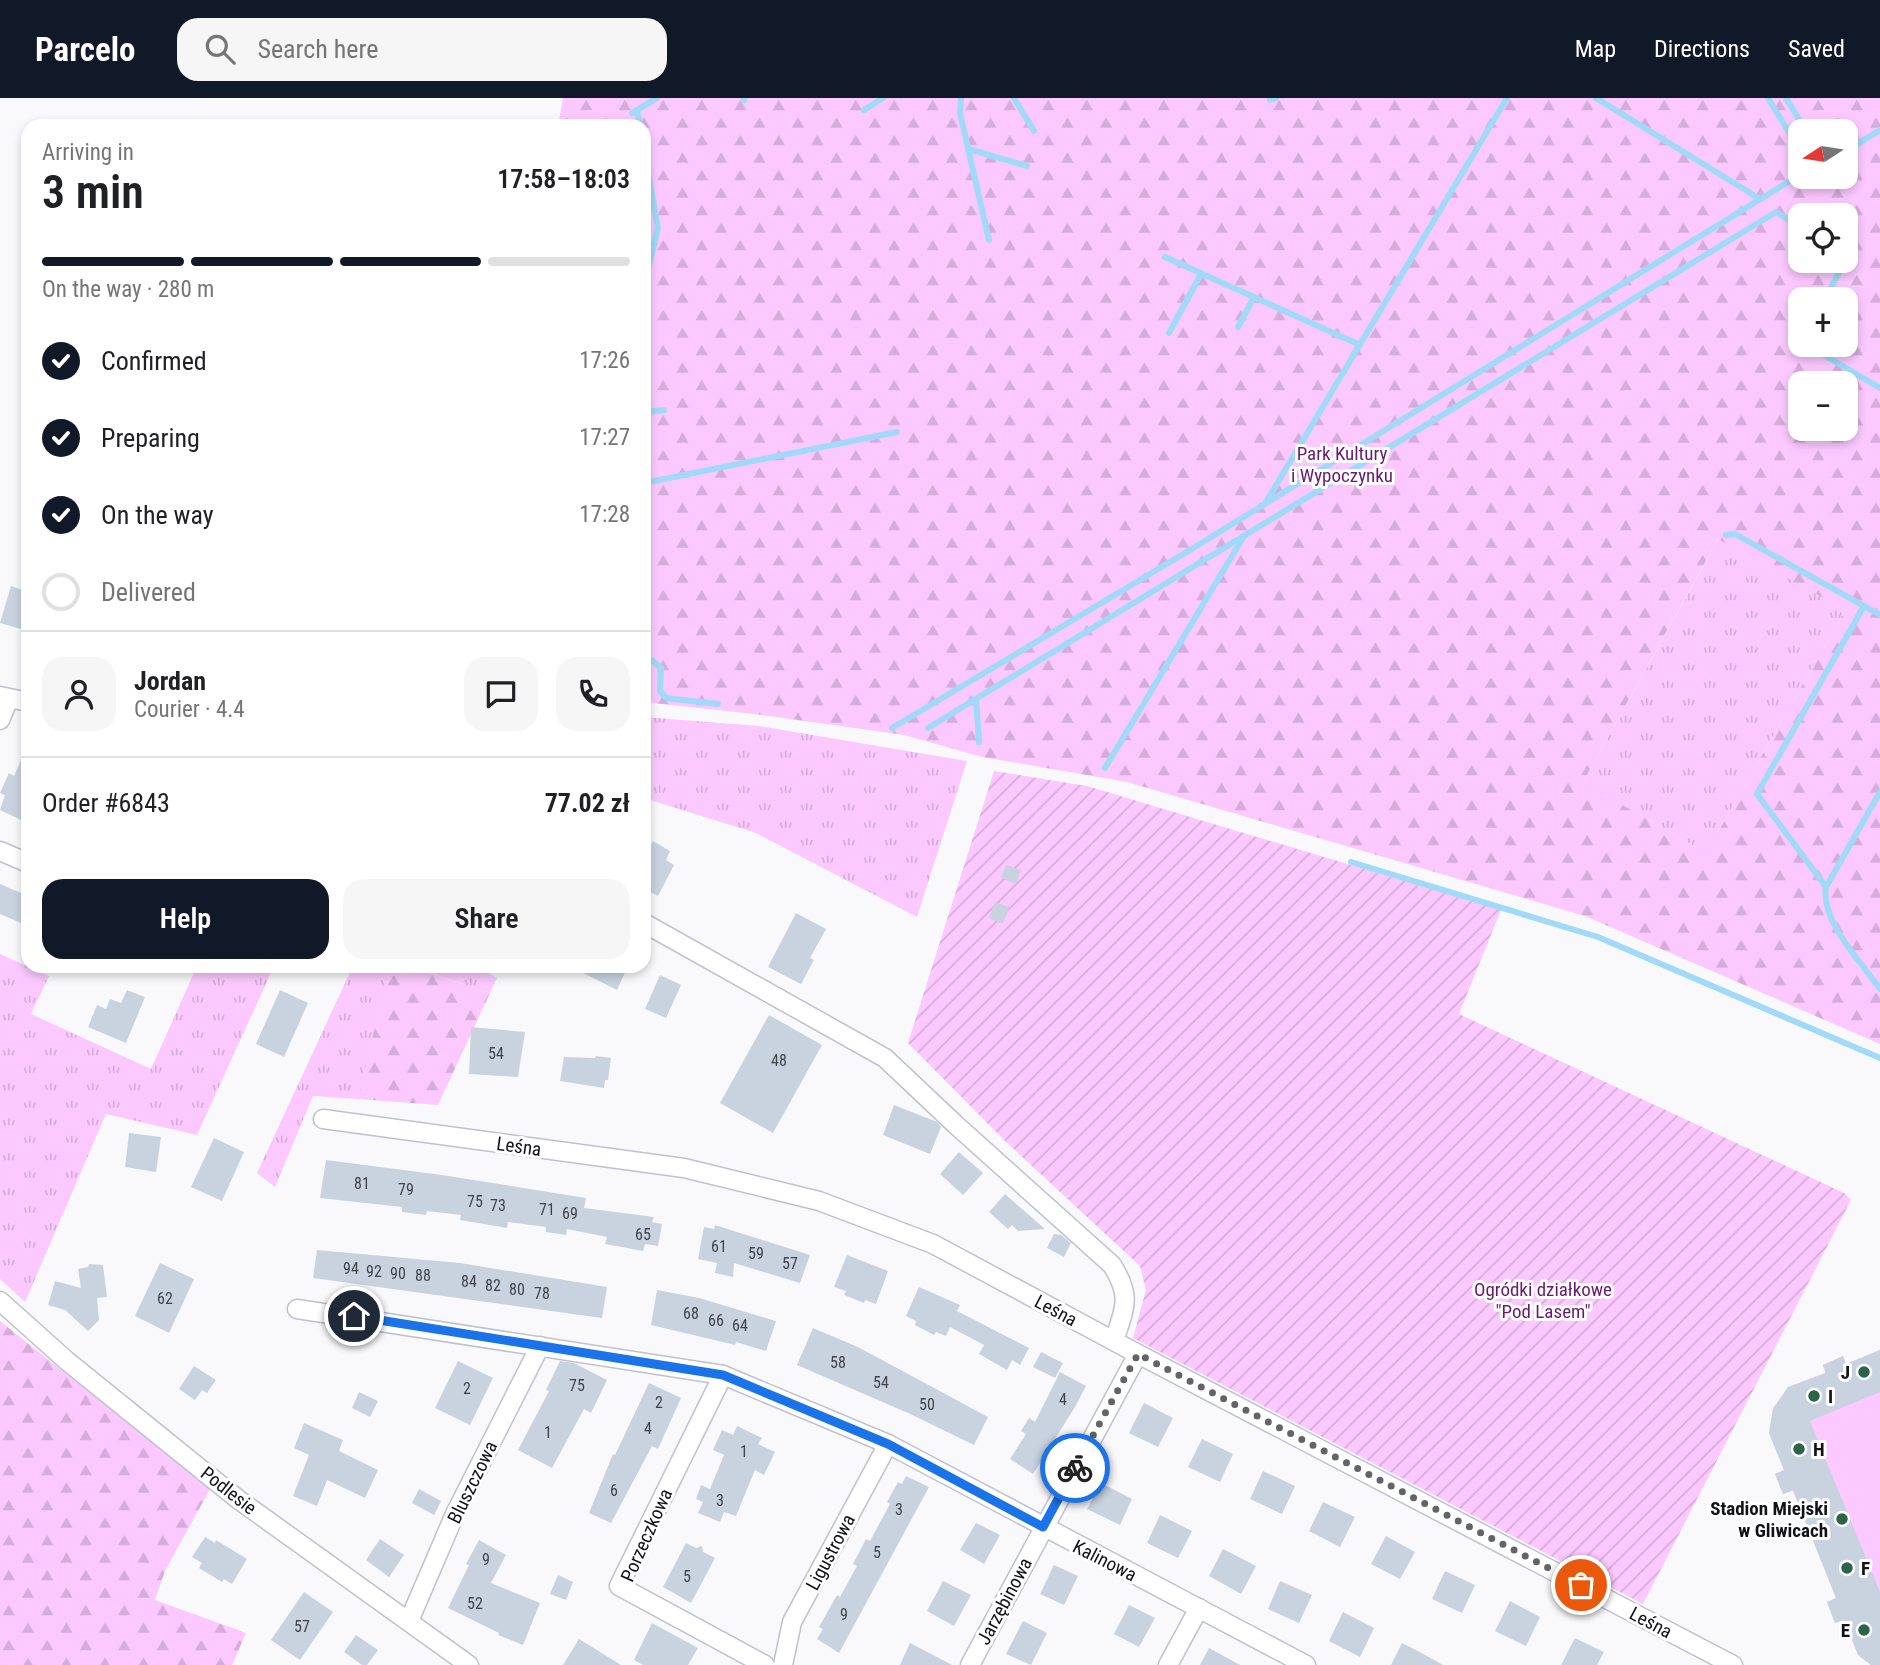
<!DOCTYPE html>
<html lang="en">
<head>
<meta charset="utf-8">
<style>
	:root { --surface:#fff; --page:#f6f6f6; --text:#202124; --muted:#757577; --line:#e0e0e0; --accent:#111827 }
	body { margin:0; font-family:"Roboto Condensed",sans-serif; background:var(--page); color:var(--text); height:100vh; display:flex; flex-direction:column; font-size:26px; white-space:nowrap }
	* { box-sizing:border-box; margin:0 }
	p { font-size:23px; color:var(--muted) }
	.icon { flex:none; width:38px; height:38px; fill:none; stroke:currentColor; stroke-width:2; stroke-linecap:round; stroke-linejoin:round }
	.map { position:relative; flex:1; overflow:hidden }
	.panel { position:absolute; left:21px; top:21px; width:630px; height:854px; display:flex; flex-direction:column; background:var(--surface); border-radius:21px; box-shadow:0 4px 10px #0003 }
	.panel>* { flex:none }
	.needle { width:46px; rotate:258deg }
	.fabs { position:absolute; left:1788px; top:21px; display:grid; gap:14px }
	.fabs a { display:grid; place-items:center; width:70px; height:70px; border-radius:14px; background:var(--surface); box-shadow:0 4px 10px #0003; font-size:35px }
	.pin { position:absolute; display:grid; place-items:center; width:60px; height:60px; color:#fff; margin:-30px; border:4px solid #fff; border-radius:50%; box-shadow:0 2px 7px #0007 }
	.courier { position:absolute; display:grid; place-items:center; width:70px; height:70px; margin:-35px; border:5px solid #1a73e8; border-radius:50%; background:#fff; color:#222; box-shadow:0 2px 9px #0007 }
	.headline em { font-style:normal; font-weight:600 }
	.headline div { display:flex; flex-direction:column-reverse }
	.headline { display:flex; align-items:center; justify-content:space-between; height:119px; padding:0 21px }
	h1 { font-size:46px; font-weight:600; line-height:52px }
	.bar { display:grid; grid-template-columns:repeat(4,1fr); gap:10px 7px; align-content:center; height:84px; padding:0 21px }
	.bar i { height:9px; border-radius:5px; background:var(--line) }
	.bar .current { background:var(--accent) }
	.bar p { grid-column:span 4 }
	.line { display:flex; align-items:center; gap:18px; padding:0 21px; border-top:2px solid var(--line) }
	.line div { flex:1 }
	.round { display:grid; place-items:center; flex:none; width:74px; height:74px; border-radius:21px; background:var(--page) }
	ol { padding:0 21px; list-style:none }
	li { display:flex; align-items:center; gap:21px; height:77px }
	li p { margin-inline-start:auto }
	li .icon { padding:7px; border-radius:50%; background:var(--accent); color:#fff; stroke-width:4 }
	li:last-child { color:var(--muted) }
	li i { width:38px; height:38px; border:4px solid var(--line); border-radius:50% }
	.button { display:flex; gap:14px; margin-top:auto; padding:14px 21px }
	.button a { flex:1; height:80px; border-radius:21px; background:var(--accent); color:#fff; font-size:28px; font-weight:600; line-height:80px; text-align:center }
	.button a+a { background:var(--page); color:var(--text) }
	header { display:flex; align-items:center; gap:42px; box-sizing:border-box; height:98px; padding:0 35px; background:var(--accent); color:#fff }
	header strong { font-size:33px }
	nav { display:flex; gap:38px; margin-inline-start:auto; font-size:24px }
	.search { width:490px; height:63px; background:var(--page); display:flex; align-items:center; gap:18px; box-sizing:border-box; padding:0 24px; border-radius:21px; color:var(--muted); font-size:26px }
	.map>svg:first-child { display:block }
	.grass { fill:url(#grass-tufts) }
	.forest { fill:url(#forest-firs); fill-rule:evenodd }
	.park { fill:#fbc9ff }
	.garden { fill:url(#garden-furrows) }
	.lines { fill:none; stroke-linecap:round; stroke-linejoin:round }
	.stream { stroke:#a0daf8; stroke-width:6 }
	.building { fill:#c9d3e0 }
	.minor-casing { stroke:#bec1d0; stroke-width:21 }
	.minor { stroke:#fff; stroke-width:18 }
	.done { stroke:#636468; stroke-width:7; stroke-dasharray:0 12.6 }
	.route { stroke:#1a73e8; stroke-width:9 }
	.poi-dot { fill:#2d6349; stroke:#fff; stroke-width:2.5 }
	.labels { text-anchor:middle; stroke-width:6; stroke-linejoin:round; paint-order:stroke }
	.number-label { font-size:16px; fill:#40434a }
	.park-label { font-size:19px; fill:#671a70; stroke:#fff }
	.street-label { font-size:19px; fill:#121318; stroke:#fff }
	.poi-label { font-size:19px; font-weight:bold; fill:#121318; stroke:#fff; text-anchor:end }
</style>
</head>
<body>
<header>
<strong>Parcelo</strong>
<div class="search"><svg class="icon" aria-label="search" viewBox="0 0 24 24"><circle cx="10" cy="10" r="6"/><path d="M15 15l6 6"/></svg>Search here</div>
<nav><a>Map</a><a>Directions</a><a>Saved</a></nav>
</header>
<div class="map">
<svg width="1880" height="1567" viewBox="0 0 1880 1567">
	<defs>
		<pattern id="grass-tufts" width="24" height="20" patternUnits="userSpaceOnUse" patternTransform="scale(1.75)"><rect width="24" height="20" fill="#fbc9ff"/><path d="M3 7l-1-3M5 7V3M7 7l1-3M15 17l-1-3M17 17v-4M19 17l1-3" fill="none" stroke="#d6acda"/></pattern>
		<pattern id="forest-firs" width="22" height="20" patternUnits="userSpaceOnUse" patternTransform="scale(1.75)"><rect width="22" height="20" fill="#fbc9ff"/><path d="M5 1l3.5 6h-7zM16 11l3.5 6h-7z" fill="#d6acda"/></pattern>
		<pattern id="garden-furrows" width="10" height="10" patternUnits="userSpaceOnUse" patternTransform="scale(1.75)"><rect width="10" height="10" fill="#fbc9ff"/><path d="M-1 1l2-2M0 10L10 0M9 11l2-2" fill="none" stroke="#d6acda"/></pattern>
	</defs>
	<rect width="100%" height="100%" fill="#f9f9fc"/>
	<g class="grass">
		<polygon points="1719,440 1845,512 1706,755 1583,684"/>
		<polygon points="644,619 759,628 967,663 917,819 756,735 644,700"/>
		<polygon points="0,856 49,878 31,916 151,971 197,868 274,868 197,1037 106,1016 25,1204 0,1181"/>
		<polygon points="353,868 485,868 483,872 497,880 490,895 427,874 388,878 358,1001 313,998 275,1089 257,1075"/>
	</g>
	<g class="forest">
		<path d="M563,0H1880V946L1585,818L1127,684L982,659L904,637L762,617L644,604V28H558ZM1801,33H1846V79H1801ZM1801,117H1846V163H1801ZM1801,201H1846V247H1801ZM1801,285H1846V331H1801ZM1718,441L1845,512L1706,755L1583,684Z"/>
		<polygon points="426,874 490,895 438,1007 358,1001 387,878"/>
		<polygon points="0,1223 210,1391 165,1473 155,1502 246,1535 232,1567 0,1567"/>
	</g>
	<path class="park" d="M1880,1252V1567C1857,1567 1852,1540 1845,1522L1835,1525L1827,1504L1836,1500L1793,1393L1783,1396L1775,1376L1784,1372L1769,1335L1773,1310L1788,1289L1825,1275L1823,1267L1843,1258L1846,1266Z"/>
	<polygon class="garden" points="994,673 1087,688 1501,812 1459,916 1844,1095 1851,1102 1643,1506 1133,1240 1146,1192 1140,1168 1005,1043 908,945"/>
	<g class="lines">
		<g class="stream">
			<polyline points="744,0 744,2"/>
			<polyline points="961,0 960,15 989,142"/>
			<polyline points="1014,0 1034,33"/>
			<polyline points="1596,0 1760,101"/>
			<polyline points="1768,0 1801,54"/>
			<polyline points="1786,0 1806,33"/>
			<polyline points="1270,2 1276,0"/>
			<polyline points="637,12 640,28"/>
			<polyline points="864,12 883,0"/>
			<polyline points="632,15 657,0"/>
			<polyline points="968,51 1027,68"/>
			<polyline points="644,52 658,130 644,187"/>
			<polyline points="1846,53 1880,32"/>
			<polyline points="1165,159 1360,247"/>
			<polyline points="1825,201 1845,163"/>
			<polyline points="1238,229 1254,199"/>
			<polyline points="1169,235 1201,176"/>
			<polyline points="1810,247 1812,250 1880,290"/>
			<polyline points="644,314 664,312"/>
			<polyline points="644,385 897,334"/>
			<polyline points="1266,404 1507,0"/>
			<polyline points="1726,437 1735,436 1880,517"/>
			<polyline points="644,561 653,563 661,570 660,593 666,600 718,606"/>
			<polyline points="976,601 979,644"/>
			<polyline points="892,630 1190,452 1801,76"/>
			<polyline points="928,630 1776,114 1801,129"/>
			<polyline points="1105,670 1244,438"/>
			<path d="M1880,694L1826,789C1820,822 1861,864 1880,891"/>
			<polyline points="1351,764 1598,839 1880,960"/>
			<polyline points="1826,789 1757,696 1864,508"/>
		</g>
	</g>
	<g class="building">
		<polygon points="11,488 28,494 28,533 0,525"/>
		<polygon points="28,646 28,708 21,722 0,712 5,697 0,695 9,675 14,678"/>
		<polygon points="653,743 670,753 666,762 674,767 658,798 644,791 644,748 649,751"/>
		<polygon points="1006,767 1021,772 1016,786 1001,780"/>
		<polygon points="0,786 28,798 28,828 0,816"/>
		<polygon points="995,804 1009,809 1003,826 989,820"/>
		<polygon points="796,815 826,831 810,860 814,862 801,886 768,869"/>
		<polygon points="569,868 628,868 617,892"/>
		<polygon points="660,877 681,887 666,920 645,911"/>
		<polygon points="127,892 145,899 126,945 88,929 97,907 106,911 110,901 121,905"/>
		<polygon points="280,892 308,905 284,959 256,946"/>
		<polygon points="769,917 822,947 773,1035 720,1005"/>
		<polygon points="471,929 525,934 518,979 469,976"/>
		<polygon points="596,958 611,960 608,982 605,982 604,990 560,983 564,959 595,960"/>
		<polygon points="894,1007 937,1024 941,1029 930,1056 883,1037"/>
		<polygon points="129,1035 161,1039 156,1074 125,1069"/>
		<polygon points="214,1040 244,1054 222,1103 191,1089"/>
		<polygon points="959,1054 983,1075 963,1097 940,1076"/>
		<polygon points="326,1062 442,1077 586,1100 584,1110 654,1119 652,1124 662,1126 658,1148 645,1146 643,1153 605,1146 607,1139 567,1131 566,1137 546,1134 546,1129 508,1124 507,1130 460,1122 461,1117 427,1113 426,1117 402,1114 402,1109 320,1100"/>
		<polygon points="1005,1096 1045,1131 1018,1133 1012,1127 1008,1131 989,1114"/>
		<polygon points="715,1127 810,1157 800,1185 734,1165 733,1179 715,1175 717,1165 698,1161 704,1129 714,1131"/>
		<polygon points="1054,1136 1061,1137 1071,1145 1064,1159 1047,1150"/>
		<polygon points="317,1152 460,1165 607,1189 602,1220 313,1180"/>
		<polygon points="847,1157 888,1173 876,1206 865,1202 864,1205 844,1197 846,1193 834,1189"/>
		<polygon points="160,1165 194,1181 169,1235 135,1218"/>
		<polygon points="89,1166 103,1167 107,1199 97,1200 99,1222 88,1233 65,1212 48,1207 55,1183 81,1190 78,1171 88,1169"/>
		<polygon points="919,1189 960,1207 957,1213 1029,1250 1020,1267 1012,1262 1007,1272 979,1256 984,1247 950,1229 946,1238 936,1234 934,1237 915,1227 916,1223 906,1218"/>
		<polygon points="657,1192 699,1200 776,1223 766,1253 736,1244 735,1247 651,1227"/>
		<polygon points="813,1230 858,1249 988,1319 974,1347 908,1315 797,1267"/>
		<polygon points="1880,1252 1880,1294 1810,1323 1880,1494 1880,1567 1871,1567 1858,1557 1844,1522 1835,1525 1827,1504 1836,1500 1793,1392 1783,1396 1775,1376 1784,1372 1769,1335 1773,1311 1788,1289 1826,1275 1823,1267 1843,1258 1846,1266"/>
		<polygon points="1041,1254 1063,1265 1055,1280 1033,1269"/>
		<polygon points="458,1263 493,1280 470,1327 435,1310"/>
		<polygon points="560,1263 574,1265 607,1282 591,1315 584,1311 552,1370 518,1352 549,1293 546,1292"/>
		<polygon points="194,1268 216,1282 207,1295 202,1292 195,1302 179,1291"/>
		<polygon points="1060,1274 1086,1288 1075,1309 1033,1376 1010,1361 1026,1336 1021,1333 1029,1320 1035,1324"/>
		<polygon points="649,1285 681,1300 658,1351 652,1348 611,1425 589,1415 613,1356 615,1357"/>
		<polygon points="359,1294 378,1303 370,1319 352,1310"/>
		<polygon points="1144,1305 1173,1320 1158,1349 1129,1335"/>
		<polygon points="304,1325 343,1342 339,1353 378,1372 365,1400 327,1382 317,1408 293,1398 309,1357 294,1350"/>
		<polygon points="737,1328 762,1340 758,1346 775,1354 764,1377 755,1372 736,1418 724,1414 720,1424 698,1415 703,1404 696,1401 701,1387 710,1391 724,1357 713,1352 722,1332 733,1337"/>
		<polygon points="1202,1341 1233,1356 1220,1384 1188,1369"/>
		<polygon points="1263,1373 1295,1388 1282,1416 1250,1401"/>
		<polygon points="906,1378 929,1389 839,1555 817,1541 823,1531 819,1529 837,1497 840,1499 857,1468 853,1466 866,1441 870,1443 890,1406 887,1404 898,1384 902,1386"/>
		<polygon points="1101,1385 1132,1401 1120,1427 1087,1411"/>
		<polygon points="419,1391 441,1403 434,1417 412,1405"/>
		<polygon points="1323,1404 1355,1419 1340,1449 1309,1433"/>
		<polygon points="1160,1417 1192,1433 1178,1460 1147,1445"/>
		<polygon points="976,1425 1000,1437 984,1466 960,1452"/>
		<polygon points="1386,1438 1415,1454 1400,1481 1371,1466"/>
		<polygon points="205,1439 215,1445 216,1442 247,1461 232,1486 224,1481 222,1484 199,1470 202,1465 192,1459"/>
		<polygon points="380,1441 404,1457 389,1479 366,1462"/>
		<polygon points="479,1442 506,1457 491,1485 540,1505 523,1547 498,1537 499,1535 448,1510 469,1467 466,1466"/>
		<polygon points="686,1445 696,1450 702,1448 703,1454 715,1460 691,1505 663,1489"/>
		<polygon points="1223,1451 1256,1468 1241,1496 1209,1478"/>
		<polygon points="1054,1467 1078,1478 1064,1507 1040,1496"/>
		<polygon points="1445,1473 1475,1487 1462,1515 1432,1501"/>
		<polygon points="558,1477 573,1484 566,1502 550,1496"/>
		<polygon points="943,1483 971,1497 954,1528 927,1513"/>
		<polygon points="1280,1483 1312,1497 1299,1525 1268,1511"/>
		<polygon points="304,1494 333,1514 300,1562 271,1542"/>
		<polygon points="1510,1503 1540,1519 1526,1548 1495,1533"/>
		<polygon points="1129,1507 1155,1520 1139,1549 1114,1536"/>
		<polygon points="1343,1514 1374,1530 1360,1559 1329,1543"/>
		<polygon points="1023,1523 1047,1535 1031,1567 1006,1556"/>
		<polygon points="652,1525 698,1550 688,1567 643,1567 634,1562"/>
		<polygon points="356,1537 378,1552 367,1567 362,1567 344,1554"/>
		<polygon points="1575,1540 1604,1554 1597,1567 1561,1567"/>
		<polygon points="579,1541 621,1567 563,1567"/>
		<polygon points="910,1545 952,1567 900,1567"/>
		<polygon points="1402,1545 1418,1553 1443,1567 1391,1567"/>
		<polygon points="1209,1550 1240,1567 1200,1567"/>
	</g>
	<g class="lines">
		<g class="minor-casing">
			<g id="minor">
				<polyline points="0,598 28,604"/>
				<polyline points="0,622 9,601"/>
				<polyline points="0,753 28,765"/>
				<path d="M644,825L885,960L956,1027L1112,1167C1132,1199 1125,1209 1114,1243"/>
				<polyline points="323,1021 684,1070 819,1103 933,1146 1138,1256 1733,1567"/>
				<polyline points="0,1203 67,1263 239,1402 469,1567"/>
				<polyline points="297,1211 723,1277 888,1346 1306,1567"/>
				<polyline points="723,1277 619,1488 765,1567"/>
				<polyline points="409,1523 455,1416 540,1248"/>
				<polyline points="783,1567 792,1524 888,1346"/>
				<polyline points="970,1567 1138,1256"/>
				<polyline points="1168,1567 1199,1510"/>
			</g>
		</g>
		<use href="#minor" class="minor"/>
	</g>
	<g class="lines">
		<polyline class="done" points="1075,1370 1138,1256 1581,1487"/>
		<polyline class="route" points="354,1218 723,1277 888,1346 1043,1429 1075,1370"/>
	</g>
	<g class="poi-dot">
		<circle cx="1864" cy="1274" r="7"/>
		<circle cx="1814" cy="1298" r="7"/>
		<circle cx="1799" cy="1351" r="7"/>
		<circle cx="1842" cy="1421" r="7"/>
		<circle cx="1847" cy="1470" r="7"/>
		<circle cx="1864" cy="1532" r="7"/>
	</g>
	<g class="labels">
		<g class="number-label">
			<text x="496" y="961">54</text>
			<text x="779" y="968">48</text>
			<text x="362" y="1091">81</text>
			<text x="406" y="1097">79</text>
			<text x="475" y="1109">75</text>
			<text x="498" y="1113">73</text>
			<text x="547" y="1117">71</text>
			<text x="570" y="1121">69</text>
			<text x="643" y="1142">65</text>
			<text x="719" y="1154">61</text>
			<text x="756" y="1161">59</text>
			<text x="790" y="1171">57</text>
			<text x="351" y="1176">94</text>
			<text x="374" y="1179">92</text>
			<text x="398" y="1181">90</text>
			<text x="423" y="1183">88</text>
			<text x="469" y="1189">84</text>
			<text x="493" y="1193">82</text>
			<text x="517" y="1197">80</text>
			<text x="542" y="1201">78</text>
			<text x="165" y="1206">62</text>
			<text x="691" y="1221">68</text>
			<text x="716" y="1228">66</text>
			<text x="740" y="1233">64</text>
			<text x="838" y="1270">58</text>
			<text x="881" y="1290">54</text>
			<text x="577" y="1293">75</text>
			<text x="467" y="1296">2</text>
			<text x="1063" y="1307">4</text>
			<text x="659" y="1310">2</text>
			<text x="927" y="1312">50</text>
			<text x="648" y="1336">4</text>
			<text x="548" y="1340">1</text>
			<text x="744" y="1359">1</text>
			<text x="614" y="1398">6</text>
			<text x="720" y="1408">3</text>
			<text x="899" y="1417">3</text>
			<text x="877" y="1460">5</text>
			<text x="486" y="1467">9</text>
			<text x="687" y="1484">5</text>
			<text x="475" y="1511">52</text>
			<text x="844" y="1522">9</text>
			<text x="302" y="1534">57</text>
		</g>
		<g class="park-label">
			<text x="1342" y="362">Park Kultury<tspan x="1342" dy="22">i Wypoczynku</tspan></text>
			<text x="1543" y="1198">Ogródki działkowe<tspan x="1543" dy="22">"Pod Lasem"</tspan></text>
		</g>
		<g class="street-label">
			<text transform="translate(519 1048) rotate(8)" y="7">Leśna</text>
			<text transform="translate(1056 1212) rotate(28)" y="7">Leśna</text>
			<text transform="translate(472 1384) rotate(-64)" y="7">Bluszczowa</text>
			<text transform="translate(229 1392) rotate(38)" y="7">Podlesie</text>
			<text transform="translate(646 1437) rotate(-66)" y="7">Porzeczkowa</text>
			<text transform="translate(830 1454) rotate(-62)" y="7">Ligustrowa</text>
			<text transform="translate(1105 1462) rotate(27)" y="7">Kalinowa</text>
			<text transform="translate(1004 1503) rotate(-62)" y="7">Jarzębinowa</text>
			<text transform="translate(1651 1524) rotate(28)" y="7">Leśna</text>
		</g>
		<g class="poi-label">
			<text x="1850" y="1281">J</text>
			<text x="1828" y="1305" text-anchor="start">I</text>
			<text x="1813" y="1358" text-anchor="start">H</text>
			<text x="1828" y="1417">Stadion Miejski<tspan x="1828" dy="22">w Gliwicach</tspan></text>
			<text x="1861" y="1477" text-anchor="start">F</text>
			<text x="1850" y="1539">E</text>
		</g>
	</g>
</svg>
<div class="fabs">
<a><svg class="needle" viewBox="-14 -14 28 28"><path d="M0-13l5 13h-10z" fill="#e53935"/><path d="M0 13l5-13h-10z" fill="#757577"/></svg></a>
<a><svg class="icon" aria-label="locate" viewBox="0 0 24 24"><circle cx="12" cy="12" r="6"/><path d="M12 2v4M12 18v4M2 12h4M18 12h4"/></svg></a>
<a>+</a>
<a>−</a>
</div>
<div class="pin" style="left:1581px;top:1487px;background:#ea580c"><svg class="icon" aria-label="bag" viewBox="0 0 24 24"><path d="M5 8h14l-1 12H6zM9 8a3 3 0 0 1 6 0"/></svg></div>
<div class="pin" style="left:354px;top:1218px;background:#1f2937"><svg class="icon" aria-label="home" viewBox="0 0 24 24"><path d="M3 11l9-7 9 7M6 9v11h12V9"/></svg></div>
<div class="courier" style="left:1075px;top:1370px"><svg class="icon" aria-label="bike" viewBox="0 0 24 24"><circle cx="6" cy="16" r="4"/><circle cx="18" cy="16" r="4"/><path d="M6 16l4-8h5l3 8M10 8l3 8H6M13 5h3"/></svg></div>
<section class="panel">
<div class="headline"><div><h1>3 min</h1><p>Arriving in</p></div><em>17:58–18:03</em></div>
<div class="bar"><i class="current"></i><i class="current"></i><i class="current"></i><i></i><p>On the way · 280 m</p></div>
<ol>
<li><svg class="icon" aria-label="check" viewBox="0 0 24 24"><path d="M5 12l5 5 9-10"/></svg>Confirmed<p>17:26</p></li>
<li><svg class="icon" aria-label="check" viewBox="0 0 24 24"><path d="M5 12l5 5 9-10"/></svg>Preparing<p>17:27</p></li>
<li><svg class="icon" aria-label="check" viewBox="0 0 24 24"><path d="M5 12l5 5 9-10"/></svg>On the way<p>17:28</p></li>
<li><i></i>Delivered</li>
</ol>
<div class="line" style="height:126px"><a class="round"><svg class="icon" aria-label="person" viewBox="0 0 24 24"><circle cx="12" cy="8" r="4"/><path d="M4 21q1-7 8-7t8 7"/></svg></a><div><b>Jordan</b><p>Courier · 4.4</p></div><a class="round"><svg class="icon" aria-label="chat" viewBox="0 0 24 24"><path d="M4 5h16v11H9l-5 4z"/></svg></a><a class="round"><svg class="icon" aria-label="phone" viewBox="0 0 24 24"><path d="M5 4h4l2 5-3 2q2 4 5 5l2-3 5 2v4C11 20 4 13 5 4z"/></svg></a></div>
<div class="line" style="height:91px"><div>Order #6843</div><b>77.02 zł</b></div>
<div class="button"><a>Help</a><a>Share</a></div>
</section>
</div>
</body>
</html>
